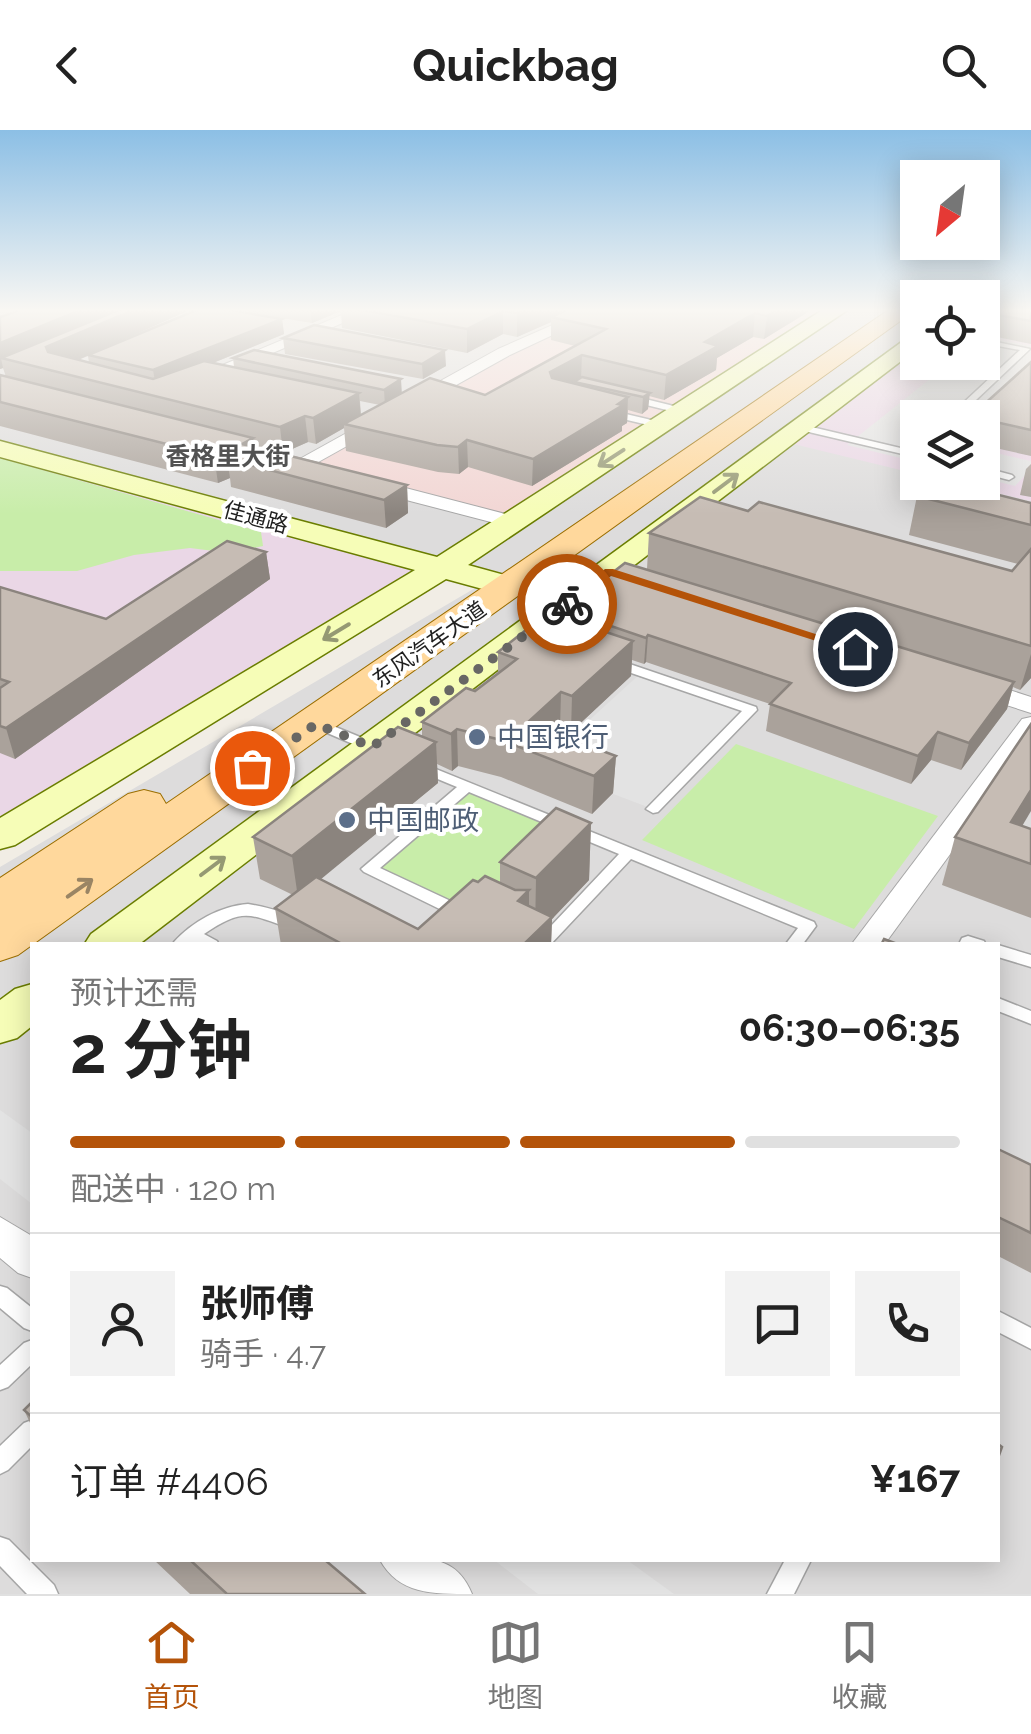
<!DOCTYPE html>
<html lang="zh">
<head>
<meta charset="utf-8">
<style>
	:root { --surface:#fff; --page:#f2f2f2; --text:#222; --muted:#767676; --line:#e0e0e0; --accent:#b45309 }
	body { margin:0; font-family:Raleway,"Noto Sans SC",sans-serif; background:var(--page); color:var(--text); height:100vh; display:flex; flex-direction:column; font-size:38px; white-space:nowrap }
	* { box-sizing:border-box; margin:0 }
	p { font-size:32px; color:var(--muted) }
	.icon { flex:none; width:55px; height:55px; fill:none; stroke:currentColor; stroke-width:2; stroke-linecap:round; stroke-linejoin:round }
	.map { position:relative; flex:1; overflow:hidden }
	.drawer { position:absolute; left:30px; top:812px; width:970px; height:620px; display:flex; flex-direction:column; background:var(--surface); border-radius:0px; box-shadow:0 5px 25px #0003 }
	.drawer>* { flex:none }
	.needle { width:65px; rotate:209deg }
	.tools { position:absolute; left:900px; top:30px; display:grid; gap:20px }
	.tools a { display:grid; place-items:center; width:100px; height:100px; border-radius:0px; background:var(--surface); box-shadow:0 5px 25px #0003; font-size:50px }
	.pin { position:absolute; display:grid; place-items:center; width:85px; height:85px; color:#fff; margin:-42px; border:5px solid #fff; border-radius:50%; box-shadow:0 2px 10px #0007 }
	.courier { position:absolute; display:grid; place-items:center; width:100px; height:100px; margin:-50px; border:8px solid #b45309; border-radius:50%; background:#fff; color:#222; box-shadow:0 2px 12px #0007 }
	.headline em { font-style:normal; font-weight:700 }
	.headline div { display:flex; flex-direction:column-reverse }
	.headline { display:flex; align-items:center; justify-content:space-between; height:170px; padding:0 40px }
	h1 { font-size:65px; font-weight:700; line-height:75px }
	.bar { display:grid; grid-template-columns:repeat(4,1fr); gap:15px 10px; align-content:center; height:120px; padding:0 40px }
	.bar i { height:12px; border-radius:8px; background:var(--line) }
	.bar .active { background:var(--accent) }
	.bar p { grid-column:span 4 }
	.line { display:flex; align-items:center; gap:25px; padding:0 40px; border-top:2px solid var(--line) }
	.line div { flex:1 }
	.round { display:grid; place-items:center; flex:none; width:105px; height:105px; border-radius:0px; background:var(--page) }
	header { display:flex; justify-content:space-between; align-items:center; height:130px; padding:0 40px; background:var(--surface); font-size:45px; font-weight:700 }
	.tabs { display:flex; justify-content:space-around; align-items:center; height:140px; border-top:2px solid var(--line); background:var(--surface); font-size:28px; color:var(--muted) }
	.tabs a { display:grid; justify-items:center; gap:5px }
	.tabs .active { color:var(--accent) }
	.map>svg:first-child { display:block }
	.residential { fill:#dddcdc; fill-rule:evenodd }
	.commercial { fill:#f2d6d4 }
	.industrial { fill:#ead7e6 }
	.grass { fill:#c8eda9 }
	.parking { fill:#e3e3e3 }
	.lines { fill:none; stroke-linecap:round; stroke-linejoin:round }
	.lane-casing { stroke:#a6a6a6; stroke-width:3 }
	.street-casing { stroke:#a6a6a6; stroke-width:2 }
	.secondary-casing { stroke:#6a7d00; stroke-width:3 }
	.primary-casing { stroke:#9b6e00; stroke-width:2 }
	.lane { fill:#fff; fill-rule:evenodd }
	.street { fill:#fff; fill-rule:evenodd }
	.secondary { fill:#f6fdb7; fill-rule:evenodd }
	.primary { fill:#ffd89c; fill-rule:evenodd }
	.wall { fill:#aaa29b; fill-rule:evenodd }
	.shaded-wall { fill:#8b847e }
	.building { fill:#c6bcb4; stroke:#8b847e; stroke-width:2.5 }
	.oneway { stroke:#959973 }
	.oneway2 { stroke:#9a8564 }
	.route { fill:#b45309 }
	.done { stroke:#686764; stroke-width:10; stroke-dasharray:0 18 }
	.service-dot { fill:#5c6f8a; stroke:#fff; stroke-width:4 }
	.labels { text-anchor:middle; stroke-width:8; stroke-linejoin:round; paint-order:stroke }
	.far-street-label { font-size:22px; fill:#1f1f1f; stroke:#fff }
	.far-neighbourhood-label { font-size:25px; font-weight:bold; fill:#525252; stroke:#fff }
	.service-label { font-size:28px; fill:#4e5e75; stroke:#fff; text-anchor:start }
</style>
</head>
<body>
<header><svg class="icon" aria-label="back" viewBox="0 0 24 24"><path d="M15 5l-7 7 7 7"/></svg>Quickbag<svg class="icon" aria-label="search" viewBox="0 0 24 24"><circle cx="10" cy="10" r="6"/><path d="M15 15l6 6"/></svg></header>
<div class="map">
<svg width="1031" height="1464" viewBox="0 0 1031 1464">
	<rect width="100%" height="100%" fill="#f1ede5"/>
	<path class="residential" d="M0,179H917L918,232H982L983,179H1031V1464H0V737L482,454L0,322ZM918,288H982V352H918ZM32,815H998V1430H32Z"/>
	<polygon class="commercial" points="601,179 838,179 514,392 297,336 387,285"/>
	<g class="industrial">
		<polygon points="983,182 1031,190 1031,371 954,353 982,352 982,288 918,288 917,344 781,311 917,207 918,232 982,232"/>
		<polygon points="0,319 443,437 0,706"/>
	</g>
	<g class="grass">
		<polygon points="0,328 261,402 263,416 230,423 190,418 134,425 77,441 0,441"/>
		<polygon points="736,614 938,686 854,799 642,710"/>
		<polygon points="467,656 579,702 483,792 369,739"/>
	</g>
	<g class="parking">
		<polygon points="983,207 1031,216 1031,239 977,287 918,288 917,332 847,315 950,233 982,232"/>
		<polygon points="982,320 1031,331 1031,339 1015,356 983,348"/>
		<polygon points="642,542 751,580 653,679 539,636"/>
		<polygon points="0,980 32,1003 32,1074 0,1049"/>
		<polygon points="0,1165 32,1191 32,1220 0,1250"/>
		<polygon points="494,1430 627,1430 674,1464 538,1464"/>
	</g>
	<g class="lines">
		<g class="lane-casing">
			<g id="lane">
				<polygon points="982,209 1030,219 957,288 947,288 1020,220 982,213"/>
				<polygon points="629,265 686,279 687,281 683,284 626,270 626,266"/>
				<polygon points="609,280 664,293 666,295 661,298 606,285 605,283"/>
				<polygon points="799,294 909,320 918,315 918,323 911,326 796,299 796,295"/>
				<polygon points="982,337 1012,345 1014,347 1009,350 982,343"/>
				<polygon points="612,528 756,577 757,580 658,682 653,683 646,679 742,581 608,535 606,532"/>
				<polygon points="316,589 377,614 379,617 377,620 367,620 311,596 309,593 311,590"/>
				<polygon points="421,633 814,792 816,796 802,815 785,815 798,798 631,729 550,815 533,815 619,724 469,662 380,738 470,780 472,784 464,789 458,788 364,742 361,739 457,657 416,640 414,637 416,634"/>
				<path d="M248,774C266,777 288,782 301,794L293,799C250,785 245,776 204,804L217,811L219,815H176L174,812C192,792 220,776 248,774Z"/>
				<polygon points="968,806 984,811 986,815 962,815 960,812 962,808"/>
				<polygon points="998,815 1031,825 1031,837 998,827"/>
				<polygon points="998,868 1031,881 1031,894 998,881"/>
				<polygon points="0,1156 7,1158 32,1178 32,1201 24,1198 0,1178"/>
				<polygon points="998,1181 1031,1198 1031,1219 998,1202"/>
				<polygon points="32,1210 32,1234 8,1257 0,1260 0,1235 24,1213"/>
				<polygon points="32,1290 32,1316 8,1340 0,1344 0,1316 24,1293"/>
				<polygon points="0,1407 9,1410 54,1455 58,1464 27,1464 0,1436"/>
				<polygon points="785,1430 811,1430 794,1464 767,1464"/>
			</g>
		</g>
		<g class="street-casing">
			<g id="street">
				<polygon points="356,179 375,179 196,256 182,252"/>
				<polygon points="589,179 608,179 510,225 304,340 290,340 287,336 498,219"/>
				<polygon points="367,348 521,388 524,392 514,398 360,358 360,350"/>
				<polygon points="972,548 1031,567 1031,583 963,561 959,556 963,551"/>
				<polygon points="1031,587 1031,613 884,815 851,815 1022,589"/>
				<polygon points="0,1087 32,1106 32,1148 18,1143 0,1128"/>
				<path d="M380,1430C421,1430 454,1420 472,1464C431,1464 399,1464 380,1430Z"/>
			</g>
		</g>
		<g class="secondary-casing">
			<g id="secondary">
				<polygon points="824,179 849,179 468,435 523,450 528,457 523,464 512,467 446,449 15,715 0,719 0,688 415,440 0,327 0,311 437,427"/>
				<polygon points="918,200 918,218 138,815 84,815 91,804"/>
				<polygon points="32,854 32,896 17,908 0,913 0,870 15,859"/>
			</g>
		</g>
		<g class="primary-casing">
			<polygon id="primary" points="890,179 917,179 18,825 0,831 0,748 128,664 144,660 160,664 166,674"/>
		</g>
		<use href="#lane" class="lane"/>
		<use href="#street" class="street"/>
		<use href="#secondary" class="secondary"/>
		<use href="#primary" class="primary"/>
	</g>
	<g class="wall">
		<path d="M192,179L91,224L199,179H809L808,182L764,209L753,207L717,228L716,240L664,270L649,266L648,279L642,284L628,280L627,293L622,296V301L532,356L468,337L459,344L438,342L346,321L344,298L316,314L308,312L283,323L407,355L408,383L386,398L231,357L230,348L218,353L0,296V245L6,247L3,238L0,239V187ZM341,181L342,198L467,223L503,204L517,207L551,192V210L575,216L485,265L402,263L233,228L234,237L213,233L284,204L282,189L244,182L312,193ZM88,226L89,233L78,230ZM360,271L380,275L361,285Z"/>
		<polygon points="1031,179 1031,214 982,204 982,181"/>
		<polygon points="283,208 446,236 423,249 285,224"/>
		<polygon points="1031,232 1031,326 982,315 982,288 970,287"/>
		<polygon points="1031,334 1031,367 1020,365 1026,339"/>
		<polygon points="917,366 1031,373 1031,548 1020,560 1013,557 1007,579 961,640 931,630 911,654 766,601 770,574 646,532 644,534 632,530 631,546 571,602 560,599 556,603 616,626 613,663 592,684 501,647 458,636 452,641 437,634 438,653 320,749 418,799 478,752 500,753 500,732 591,693 589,750 552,789 551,815 281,815 275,778 293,765 260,749 253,707 422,607 422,592 475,561 498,543 498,522 564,491 564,480 647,439 649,403 748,381 1012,441 1018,434 909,405"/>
		<polygon points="266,422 270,449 15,629 0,623 0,457 106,489"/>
		<polygon points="1022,696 1031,699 1031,788 942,755 955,707"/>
		<polygon points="998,1019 1031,1035 1031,1143 998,1126"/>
		<polygon points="32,1272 32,1297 24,1280"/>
		<polygon points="154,1430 325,1430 365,1464 190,1464"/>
	</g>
	<g class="shaded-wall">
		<polygon points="83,179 192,179 51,242 46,219 1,228 3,238 0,239 0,213"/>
		<polygon points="310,179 340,179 341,181 312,193"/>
		<polygon points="528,179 581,179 551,187 551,192 517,207 517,183"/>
		<polygon points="779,179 809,179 808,182 764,209 767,186"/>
		<polygon points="503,181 503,204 467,223 467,199"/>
		<polygon points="755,183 753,207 717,228 716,240 664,270 666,245 705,212"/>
		<polygon points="282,189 284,204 156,256 153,240"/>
		<polygon points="445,220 446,236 423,249 422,234"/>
		<polygon points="582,225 581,249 550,267 550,242"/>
		<polygon points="401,249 402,265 385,276 384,260"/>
		<polygon points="359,263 361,289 344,294 344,298 316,314 313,288"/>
		<polygon points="650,263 648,279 642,284 643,267"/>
		<polygon points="628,267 627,293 622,296 622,301 532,356 533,329"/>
		<polygon points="305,286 308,312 283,323 280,297"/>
		<polygon points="253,308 257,335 242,314"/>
		<polygon points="467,310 468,337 459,344 458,317"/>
		<polygon points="230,319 227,329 230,348 218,353 214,326"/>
		<polygon points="407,355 408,383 386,398 384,370"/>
		<polygon points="266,422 270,449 15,629 6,598"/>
		<polygon points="648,505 646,532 644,534 646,508"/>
		<polygon points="633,511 631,546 571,602 572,566"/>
		<polygon points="1031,524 1031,548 1020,560"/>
		<polygon points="1014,552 1007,579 961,640 969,613"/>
		<polygon points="561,562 560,599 534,623 527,593"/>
		<polygon points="457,599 458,636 452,641 451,604"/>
		<polygon points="938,602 931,630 911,654 918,626"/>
		<polygon points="436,612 438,653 298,768 292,726"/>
		<polygon points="616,626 613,663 592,684 594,646"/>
		<polygon points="1031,660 1031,681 1005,725 1011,692"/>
		<polygon points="591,693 589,750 552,789 551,815 518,815 518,771 529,760 529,809 535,803 536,748"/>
	</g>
	<g class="building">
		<polygon points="23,179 83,179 0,213 0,187"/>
		<polygon points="121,179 136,179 46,217 48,222 153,249 204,231 359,263 313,288 305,286 280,297 1,228"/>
		<polygon points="199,179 224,179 282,189 153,240 88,225"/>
		<polygon points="357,179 528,179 517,183 503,181 467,199"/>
		<polygon points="569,179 779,179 767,186 755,183 705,212 718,216 666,245 582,225 550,242 552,248 628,267 618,274 623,275 533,329 467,310 458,317 437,315 344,294 430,248 485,265 606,199 551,187"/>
		<polygon points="986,179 1031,179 1031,191 982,182"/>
		<polygon points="314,195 445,220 422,234 283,208"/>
		<polygon points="254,220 401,249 384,260 233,228"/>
		<polygon points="1031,232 1031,300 982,289 982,288 970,287"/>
		<polygon points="0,245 253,308 242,314 407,355 384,370 227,329 230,319 214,326 0,272"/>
		<polygon points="582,247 650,263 643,267 574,252"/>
		<polygon points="931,352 947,352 1031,373 1031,395 917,366"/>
		<polygon points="700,367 748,381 759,372 1012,441 1031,419 1031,516 649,403"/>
		<polygon points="227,411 266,422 6,598 0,596 0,558 9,552 0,549 0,457 106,489"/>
		<polygon points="625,433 1014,552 969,613 938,602 918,626 770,574 791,553 648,505 646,508 564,480"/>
		<polygon points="570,490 633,511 572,566 561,562 527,593 616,626 594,646 501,610 457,599 451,604 422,592 466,558 475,561 517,529 498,522 526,500"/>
		<polygon points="1031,594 1031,660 1011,692 1031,699 1031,734 955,707"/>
		<polygon points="398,597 436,612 292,726 253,707"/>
		<polygon points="556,678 591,693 536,748 500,732"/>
		<polygon points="485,746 515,760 529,760 518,771 552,787 523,815 344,815 275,778 316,747 418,799 473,750 478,752"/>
		<polygon points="884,809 900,815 881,815"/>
		<polygon points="998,1019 1031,1035 1031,1103 998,1087"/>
		<polygon points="32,1272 32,1287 24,1280"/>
		<polygon points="998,1314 1002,1317 998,1328"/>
		<polygon points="190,1430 325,1430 365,1464 227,1464"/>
	</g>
	<defs><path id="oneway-shaft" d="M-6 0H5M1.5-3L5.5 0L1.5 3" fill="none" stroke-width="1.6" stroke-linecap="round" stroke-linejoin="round" transform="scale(2.5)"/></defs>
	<g class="oneway">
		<use href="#oneway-shaft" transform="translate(611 328) rotate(147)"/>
		<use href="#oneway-shaft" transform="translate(726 353) rotate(-37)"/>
		<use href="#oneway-shaft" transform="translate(336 502) rotate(149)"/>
		<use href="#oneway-shaft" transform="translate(213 736) rotate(-37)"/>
	</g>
	<use class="oneway2" href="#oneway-shaft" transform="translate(80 758) rotate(-35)"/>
	<linearGradient id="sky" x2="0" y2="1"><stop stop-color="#8cbfe5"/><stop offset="0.47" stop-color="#f9f7f3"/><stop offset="1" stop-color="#f9f7f3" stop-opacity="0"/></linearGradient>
	<rect width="1031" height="384" fill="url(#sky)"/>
	<polygon class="route" points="605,439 613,439 862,519 851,522 611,446 571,477 562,477 562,472"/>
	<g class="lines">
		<polyline class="done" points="252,638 316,594 372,617 567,474"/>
	</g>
	<g class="service-dot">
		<circle cx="477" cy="607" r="10"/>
		<circle cx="347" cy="690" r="10"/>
	</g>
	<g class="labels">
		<g class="far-street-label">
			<text transform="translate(256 387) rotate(15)" y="8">佳通路</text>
			<text transform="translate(429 514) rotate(-35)" y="8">东风汽车大道</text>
		</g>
		<g class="far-neighbourhood-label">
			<text x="228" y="335">香格里大街</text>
		</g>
		<g class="service-label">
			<text x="497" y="617">中国银行</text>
			<text x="367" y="700">中国邮政</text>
		</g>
	</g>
</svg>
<div class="tools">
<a><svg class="needle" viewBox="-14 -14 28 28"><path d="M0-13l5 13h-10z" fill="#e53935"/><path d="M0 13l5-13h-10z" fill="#767676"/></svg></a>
<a><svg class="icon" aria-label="locate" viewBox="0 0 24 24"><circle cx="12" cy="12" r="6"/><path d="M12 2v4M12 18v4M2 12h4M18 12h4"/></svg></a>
<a><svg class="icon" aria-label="layers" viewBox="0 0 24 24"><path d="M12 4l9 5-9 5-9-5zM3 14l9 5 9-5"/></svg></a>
</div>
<div class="pin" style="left:252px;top:638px;background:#ea580c"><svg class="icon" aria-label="bag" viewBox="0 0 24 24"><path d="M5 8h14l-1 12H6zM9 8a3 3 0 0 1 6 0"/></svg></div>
<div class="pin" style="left:855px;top:519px;background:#1f2937"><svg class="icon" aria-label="home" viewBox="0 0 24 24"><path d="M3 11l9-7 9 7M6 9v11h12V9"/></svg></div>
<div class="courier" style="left:567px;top:474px"><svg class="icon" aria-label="bike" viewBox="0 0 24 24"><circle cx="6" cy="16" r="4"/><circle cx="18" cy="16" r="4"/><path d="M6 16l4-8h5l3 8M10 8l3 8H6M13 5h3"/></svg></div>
<section class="drawer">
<div class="headline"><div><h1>2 分钟</h1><p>预计还需</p></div><em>06:30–06:35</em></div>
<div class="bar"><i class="active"></i><i class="active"></i><i class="active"></i><i></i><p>配送中 · 120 m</p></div>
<div class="line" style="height:180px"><a class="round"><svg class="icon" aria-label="person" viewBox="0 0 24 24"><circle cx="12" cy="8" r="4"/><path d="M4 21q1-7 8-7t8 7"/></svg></a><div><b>张师傅</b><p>骑手 · 4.7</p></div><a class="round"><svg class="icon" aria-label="chat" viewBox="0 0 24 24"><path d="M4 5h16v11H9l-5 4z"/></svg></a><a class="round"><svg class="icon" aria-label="phone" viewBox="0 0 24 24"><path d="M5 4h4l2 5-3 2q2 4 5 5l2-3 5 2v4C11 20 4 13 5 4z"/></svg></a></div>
<div class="line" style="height:130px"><div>订单 #4406</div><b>¥167</b></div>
</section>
</div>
<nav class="tabs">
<a class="active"><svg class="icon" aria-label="home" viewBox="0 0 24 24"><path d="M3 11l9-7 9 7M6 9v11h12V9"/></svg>首页</a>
<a><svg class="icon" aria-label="map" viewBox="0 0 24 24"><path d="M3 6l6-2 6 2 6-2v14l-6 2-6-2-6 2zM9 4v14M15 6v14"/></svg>地图</a>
<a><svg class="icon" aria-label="saved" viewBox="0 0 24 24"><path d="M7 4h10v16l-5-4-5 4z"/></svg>收藏</a>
</nav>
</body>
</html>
